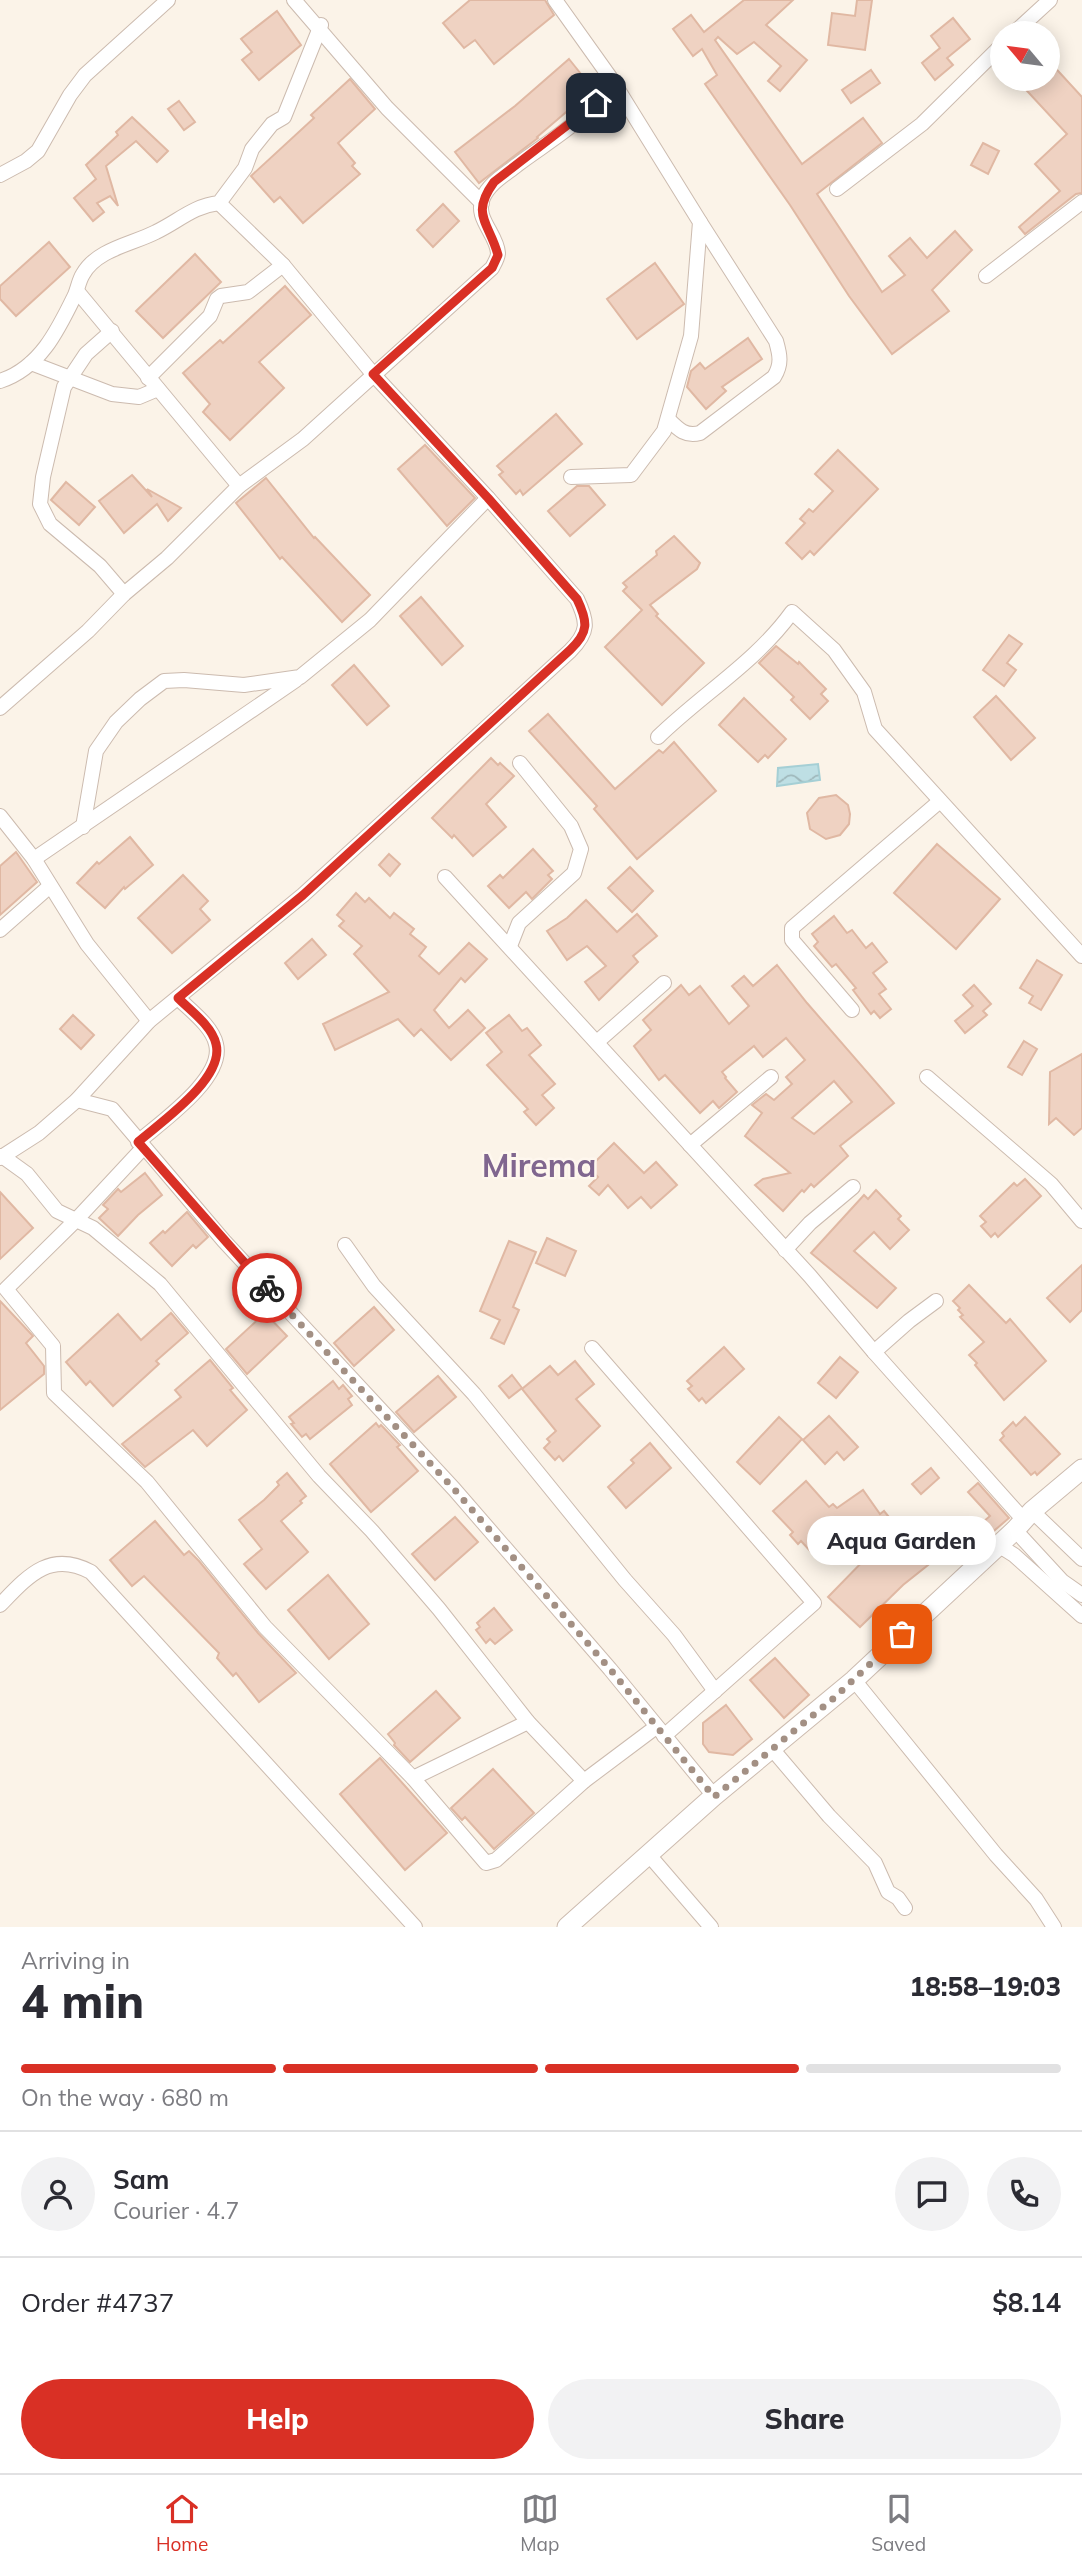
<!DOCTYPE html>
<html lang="en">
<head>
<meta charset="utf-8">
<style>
	:root { --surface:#fff; --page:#f2f2f3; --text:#2b2b33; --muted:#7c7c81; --line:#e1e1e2; --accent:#d93025 }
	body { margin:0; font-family:Mulish,sans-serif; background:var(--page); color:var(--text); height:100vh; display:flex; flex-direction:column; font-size:26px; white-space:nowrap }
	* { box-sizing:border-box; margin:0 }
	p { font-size:23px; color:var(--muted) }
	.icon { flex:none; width:38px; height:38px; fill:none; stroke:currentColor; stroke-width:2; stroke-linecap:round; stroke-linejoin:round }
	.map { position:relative; height:1927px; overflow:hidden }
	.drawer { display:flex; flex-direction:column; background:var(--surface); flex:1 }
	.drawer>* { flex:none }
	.needle { width:46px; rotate:299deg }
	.tools { position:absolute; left:990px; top:21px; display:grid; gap:14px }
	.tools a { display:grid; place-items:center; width:70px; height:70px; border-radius:50%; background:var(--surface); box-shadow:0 4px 18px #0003; font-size:35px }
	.pin { position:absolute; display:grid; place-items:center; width:60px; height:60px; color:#fff; margin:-30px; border-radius:14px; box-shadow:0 4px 10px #0006 }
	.courier { position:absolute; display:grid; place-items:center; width:70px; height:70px; margin:-35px; border:5px solid #d93025; border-radius:50%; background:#fff; color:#222; box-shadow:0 2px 9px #0007 }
	.bubble { position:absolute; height:49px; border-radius:24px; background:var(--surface); box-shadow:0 4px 18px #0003; font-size:23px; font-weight:800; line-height:49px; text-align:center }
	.summary em { font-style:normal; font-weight:800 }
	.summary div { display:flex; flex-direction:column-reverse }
	.summary { display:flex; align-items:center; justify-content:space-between; height:119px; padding:0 21px }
	h1 { font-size:46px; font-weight:800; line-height:52px }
	.bar { display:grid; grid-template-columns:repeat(4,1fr); gap:10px 7px; align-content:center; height:84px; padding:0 21px }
	.bar i { height:9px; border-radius:5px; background:var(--line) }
	.bar .active { background:var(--accent) }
	.bar p { grid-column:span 4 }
	.line { display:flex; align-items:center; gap:18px; padding:0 21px; border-top:2px solid var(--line) }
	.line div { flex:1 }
	.round { display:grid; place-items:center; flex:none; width:74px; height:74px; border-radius:37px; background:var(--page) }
	.cta { display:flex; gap:14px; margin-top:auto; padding:14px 21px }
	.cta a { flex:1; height:80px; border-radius:42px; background:var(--accent); color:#fff; font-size:28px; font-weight:800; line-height:80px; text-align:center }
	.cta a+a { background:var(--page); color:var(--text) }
	.tab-bar { display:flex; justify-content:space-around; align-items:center; height:98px; border-top:2px solid var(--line); background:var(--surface); font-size:19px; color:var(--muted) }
	.tab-bar a { display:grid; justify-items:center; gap:4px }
	.tab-bar .active { color:var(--accent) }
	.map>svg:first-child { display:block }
	.water { fill:url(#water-waves); stroke:#a5cfd5; stroke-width:2 }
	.building { fill:#efd2c2; stroke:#e0b8a3; stroke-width:2; fill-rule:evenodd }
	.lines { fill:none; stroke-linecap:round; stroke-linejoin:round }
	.minor-casing { stroke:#ccbbaf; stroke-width:16 }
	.tertiary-casing { stroke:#ccbbaf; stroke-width:21 }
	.minor { stroke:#fff; stroke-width:14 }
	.tertiary { stroke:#fff; stroke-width:19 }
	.done { stroke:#a39084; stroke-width:7; stroke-dasharray:0 12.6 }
	.route { stroke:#d93025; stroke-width:9 }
	.labels { text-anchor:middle; stroke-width:5; stroke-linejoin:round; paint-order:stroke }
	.district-label { font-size:32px; font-weight:bold; fill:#80668f; stroke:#fef7ee }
</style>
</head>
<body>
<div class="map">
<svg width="1082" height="1927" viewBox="0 0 1082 1927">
	<defs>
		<pattern id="water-waves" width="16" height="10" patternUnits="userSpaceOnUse" patternTransform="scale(1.75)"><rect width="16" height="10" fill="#bedfe4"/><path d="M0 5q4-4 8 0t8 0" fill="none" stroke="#9fb8bb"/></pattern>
	</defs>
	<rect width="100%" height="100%" fill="#fbf3e8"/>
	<polygon class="water" points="818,764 820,780 777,786 778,768"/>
	<g class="building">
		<polygon points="470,0 545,0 554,15 494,64 475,40 464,48 443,23"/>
		<polygon points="744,0 793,0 766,25 807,60 780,91 768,81 781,66 754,42 737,54 718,37 715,40 802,164 863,118 882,143 817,194 882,292 905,275 889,256 910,238 927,258 955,231 972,250 932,290 949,311 892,354 849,296 790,205 705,84 717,75 702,49 693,56 673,29 691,15 704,32"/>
		<polygon points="857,0 872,0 865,50 828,45 832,13 855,16"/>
		<polygon points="277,11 301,45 259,80 242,60 252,52 241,39"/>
		<polygon points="953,18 970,39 947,58 953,65 935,80 922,63 940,48 931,36"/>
		<polygon points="569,59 593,89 537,137 538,138 479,183 455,152 515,106"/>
		<polygon points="1048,60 1082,97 1082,193 1076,194 1025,234 1019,227 1060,191 1035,164 1067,134 1016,79 1048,79"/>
		<polygon points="871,70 880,83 851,103 842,90"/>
		<polygon points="350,79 375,109 338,143 355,163 352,166 360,174 303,223 280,197 274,202 251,176 314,118 311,115"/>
		<polygon points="179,101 195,122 184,130 168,109"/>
		<polygon points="132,117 168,151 157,162 136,141 106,166 118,206 110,196 97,203 104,212 93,221 74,198 96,179 86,165 118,135 116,132"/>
		<polygon points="983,143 999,151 988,174 971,165"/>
		<polygon points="443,204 459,221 433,247 417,230"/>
		<polygon points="49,242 70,267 16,316 0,299 0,286"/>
		<polygon points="195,254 221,282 163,338 136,311"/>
		<polygon points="655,263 684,304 637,339 607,299"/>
		<polygon points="285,286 311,315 259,362 284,388 230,440 203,412 210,404 183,373 220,340 223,343"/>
		<polygon points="748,338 762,359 722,387 726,391 706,409 687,387 691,371 700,363 705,369"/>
		<polygon points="556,414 582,444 523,495 520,490 516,494 499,475 503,472 497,466"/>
		<polygon points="425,445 475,498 447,526 398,469"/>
		<polygon points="838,450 878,489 814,555 810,551 802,559 786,543 805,523 800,519 809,509 813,512 833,491 815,474"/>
		<polygon points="132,475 152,497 147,489 181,508 168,521 157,504 124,533 99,501"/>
		<polygon points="266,478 314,538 315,537 370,595 342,622 282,557 280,559 236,503"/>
		<polygon points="66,482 95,507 79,525 51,500"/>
		<polygon points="577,486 589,486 605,505 570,536 548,511"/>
		<polygon points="674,536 700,563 697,569 650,605 658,614 656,616 704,663 662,705 605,647 642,610 623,591 627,587 623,583 657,555 656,551"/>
		<polygon points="421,597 463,646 442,665 400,616"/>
		<polygon points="1009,635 1022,644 1007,663 1016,670 1004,686 983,670"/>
		<polygon points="776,646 798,664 799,662 826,689 821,694 828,701 810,719 791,700 794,697 759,663"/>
		<polygon points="354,665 389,706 367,725 332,685"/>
		<polygon points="996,696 1035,738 1011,760 974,717"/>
		<polygon points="744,698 786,739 768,758 765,755 758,762 719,725"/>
		<polygon points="548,714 615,789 659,750 663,753 674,742 716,791 637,859 594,809 597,806 529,731"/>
		<polygon points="491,758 498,765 500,763 514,776 486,804 506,827 473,856 454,835 452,838 432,818"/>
		<polygon points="836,795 848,805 850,814 849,824 840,835 826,839 810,829 807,813 819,798"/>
		<polygon points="130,837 153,865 125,889 124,887 105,908 77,883 97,862 99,864"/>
		<polygon points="937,844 1000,899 956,949 894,893"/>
		<polygon points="533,849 553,871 548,875 552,879 532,899 526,892 509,908 488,886 500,875 503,878"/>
		<polygon points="16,852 37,882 0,915 0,866"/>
		<polygon points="389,854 400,864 390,876 379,865"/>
		<polygon points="630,867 653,891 632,912 608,888"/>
		<polygon points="183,875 208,901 200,909 210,920 172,953 138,918"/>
		<polygon points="356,893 365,902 369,898 390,918 394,913 414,929 410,934 426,947 419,956 439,974 469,943 487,959 465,982 461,978 434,1010 449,1028 468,1010 485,1028 451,1060 421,1029 414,1036 398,1019 335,1050 323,1024 389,992 354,954 362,946 339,926 344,921 337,915"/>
		<polygon points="586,900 617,932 637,914 657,936 633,956 638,962 599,1000 585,982 606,966 587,946 567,960 547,931 567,918"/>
		<polygon points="834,916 847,933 852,930 866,948 872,943 887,962 873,973 886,989 879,994 891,1009 880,1018 874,1011 871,1014 853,990 856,988 836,964 832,967 814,946 818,942 812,934"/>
		<polygon points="312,939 326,955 298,979 285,963"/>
		<polygon points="1037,960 1062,975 1041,1010 1029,1003 1033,996 1020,988"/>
		<path d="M777,965L807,1003L894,1103L840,1146L848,1156L814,1187L811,1184L804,1192L802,1190L783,1211L755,1185L763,1179L790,1173L745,1136L762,1113L752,1105L766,1094L774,1100L792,1084L786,1077L805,1060L786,1038L763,1057L754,1046L722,1072L726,1077L725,1078L737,1092L719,1108L713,1101L700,1113L665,1075L659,1080L634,1046L651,1030L643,1020L681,985L689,995L700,986L729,1024L749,1006L732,986L744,976L753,986ZM834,1081L852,1102L814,1134L792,1118Z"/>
		<polygon points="974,985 991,1004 983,1011 987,1015 965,1033 955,1021 973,1006 963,995"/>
		<polygon points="73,1015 94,1035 81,1049 60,1029"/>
		<polygon points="509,1015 522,1031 527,1028 541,1045 529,1055 555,1084 542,1095 554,1108 536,1125 524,1112 528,1109 487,1065 502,1052 486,1033"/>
		<polygon points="1024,1041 1037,1049 1022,1075 1008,1067"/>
		<polygon points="1082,1054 1082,1128 1074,1135 1056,1118 1049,1124 1050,1072"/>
		<polygon points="614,1143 644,1173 656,1162 677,1185 651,1208 641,1197 628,1208 608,1185 599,1195 589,1186 598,1177 589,1168"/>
		<polygon points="145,1173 162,1195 138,1215 118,1236 99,1218 108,1209 103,1205 118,1189 121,1192"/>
		<polygon points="1025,1179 1041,1196 998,1237 995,1233 991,1237 981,1226 986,1222 980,1216 1014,1183 1017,1186"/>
		<polygon points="876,1190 901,1216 898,1219 909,1230 890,1249 874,1232 854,1251 896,1288 877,1308 811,1253 864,1195 868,1199"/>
		<polygon points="0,1192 33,1228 0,1259"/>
		<polygon points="187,1212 208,1237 196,1248 193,1245 172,1266 150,1243 163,1231 165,1233"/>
		<polygon points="547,1238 576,1251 565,1276 536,1263"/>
		<polygon points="509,1241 536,1252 513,1307 519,1310 504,1344 491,1338 500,1320 480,1311"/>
		<polygon points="1082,1265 1082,1310 1070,1322 1047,1298"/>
		<polygon points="969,1285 1006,1323 1010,1319 1046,1361 1004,1400 975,1365 977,1363 969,1355 984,1342 960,1317 963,1315 958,1310 960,1308 953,1301"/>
		<polygon points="0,1301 33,1336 26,1343 44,1366 44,1374 0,1410"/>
		<polygon points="374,1307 394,1330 354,1366 334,1343"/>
		<polygon points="171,1313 188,1333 156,1361 159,1364 113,1406 90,1381 86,1385 66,1362 118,1314 141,1340"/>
		<polygon points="265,1313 287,1336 247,1374 226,1349"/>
		<polygon points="724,1347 744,1369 706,1403 702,1398 699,1401 688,1389 692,1386 687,1381"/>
		<polygon points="840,1357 858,1372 836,1398 818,1383"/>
		<polygon points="210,1360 233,1388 230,1390 247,1410 207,1446 193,1430 145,1467 122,1444 181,1397 175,1390"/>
		<polygon points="575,1361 594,1384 576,1399 600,1426 563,1461 559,1456 555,1460 544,1448 550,1442 547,1439 556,1431 522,1389 550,1366 558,1375"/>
		<polygon points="512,1375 522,1388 509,1398 499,1386"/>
		<polygon points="438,1376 456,1397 414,1432 396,1412"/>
		<polygon points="333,1381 339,1389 343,1385 352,1396 348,1399 352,1405 310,1439 306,1434 302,1437 291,1424 294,1423 289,1417"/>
		<polygon points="829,1416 858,1447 844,1460 837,1452 825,1464 803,1440"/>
		<polygon points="779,1417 802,1439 760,1484 737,1462"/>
		<polygon points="1025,1417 1060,1454 1037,1475 1035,1472 1031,1475 1000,1440 1004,1436 1002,1433 1013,1422 1016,1426"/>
		<polygon points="376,1423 379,1427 381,1425 400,1445 397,1447 418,1471 371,1512 330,1464"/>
		<polygon points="650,1443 671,1468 626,1508 608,1487 634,1463 631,1460"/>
		<polygon points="931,1468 939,1478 921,1494 912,1484"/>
		<polygon points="287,1473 306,1496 300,1501 302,1503 281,1521 308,1552 266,1589 244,1564 262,1549 239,1520 264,1500 279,1485 277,1482"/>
		<polygon points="806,1481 829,1507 833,1504 837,1508 863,1490 880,1514 884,1511 928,1565 903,1585 860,1627 828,1597 872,1552 848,1522 813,1554 801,1541 798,1544 790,1535 793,1532 773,1511"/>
		<polygon points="978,1483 1009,1518 968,1553 960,1542 990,1516 968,1492"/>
		<polygon points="455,1517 478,1542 435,1580 412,1554"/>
		<polygon points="155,1521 184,1555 189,1551 199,1561 258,1633 296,1673 259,1702 236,1673 233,1676 217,1658 219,1653 144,1576 132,1586 110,1560"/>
		<polygon points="328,1575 369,1624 329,1659 288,1610"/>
		<polygon points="494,1608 512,1630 495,1644 490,1639 486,1643 476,1630 480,1627 477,1623"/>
		<polygon points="775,1658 809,1695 784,1718 750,1680"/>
		<polygon points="436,1691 460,1718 410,1762 394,1745 395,1743 388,1734"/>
		<polygon points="726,1705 752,1739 733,1755 709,1752 703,1744 703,1723"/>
		<polygon points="380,1758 447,1833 405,1870 340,1794"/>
		<polygon points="493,1769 534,1813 494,1849 465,1817 462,1820 451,1808"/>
	</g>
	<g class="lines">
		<g class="minor-casing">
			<g id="minor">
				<polyline points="294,0 387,108 482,203"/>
				<polyline points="1014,33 1050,0"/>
				<polyline points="0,175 26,161 38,151 70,95 85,75 168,0"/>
				<polyline points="837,189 922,124 1003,44"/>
				<polyline points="986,276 1082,202"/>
				<polyline points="77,291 239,486"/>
				<polyline points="112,331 86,354 64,387 43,477 40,504 50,524 100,566 124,594"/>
				<polyline points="31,363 112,394 139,397 158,389"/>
				<polyline points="148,378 210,316 217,299 221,296 248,292 283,265"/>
				<path d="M0,381C40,368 58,330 75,295C78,288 79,280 83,274C97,249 133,244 156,232C179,221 193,206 219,203L245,168L252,149L272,124L284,117L321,25"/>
				<path d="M668,419C678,429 685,437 700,433L774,377C782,364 780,355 776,341L700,222"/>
				<polyline points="571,477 631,475 664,431 691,336 700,222 612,80"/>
				<path d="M0,708L88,631L124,594L167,558L239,486L303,439L492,268C494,264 498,258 498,253C497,234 474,218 483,198C489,183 506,174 517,165C550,140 593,117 612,80L555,0"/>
				<path d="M658,737C702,694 756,662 792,612L834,650L864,692L875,729L1082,956"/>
				<polyline points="0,816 34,859 87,944 149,1021"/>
				<polyline points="83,827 96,751 116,722 140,699 164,681 184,680 244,685 300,677 370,620 488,498"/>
				<polyline points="34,859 296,680"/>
				<polyline points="445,877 810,1276 874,1352 1023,1519"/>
				<polyline points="0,930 50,886"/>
				<polyline points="510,946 519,923 574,873 581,849 571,826 520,763"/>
				<polyline points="852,1010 792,940 792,928 940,801"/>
				<polyline points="597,1042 664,983"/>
				<polyline points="927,1077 1051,1184 1082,1221"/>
				<polyline points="77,1100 112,1109 224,1241 454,1489 610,1669 714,1796"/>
				<path d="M138,1142C161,1122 225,1078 216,1044C212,1026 190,1010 178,998"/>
				<polyline points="690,1145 771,1077"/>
				<polyline points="143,1148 76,1220 6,1289 53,1346 54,1393 147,1482 265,1627 413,1778 486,1863 496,1860 584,1781"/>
				<polyline points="2,1156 27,1174 57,1211 93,1228 160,1284 319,1476 372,1531 439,1609 528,1722 584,1781 656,1727"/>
				<path d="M0,1158L39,1133L77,1100L149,1021L303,895L570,651C589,632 588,622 577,599L488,498L373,374L283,265L219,203"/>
				<polyline points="345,1245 374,1286 474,1394 625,1580 674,1635 715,1691"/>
				<polyline points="785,1250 810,1223 853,1187"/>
				<polyline points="592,1348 814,1603 664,1736"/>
				<polyline points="874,1352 909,1321 936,1301"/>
				<polyline points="1032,1511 1082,1559"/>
				<polyline points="1015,1530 1062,1581 1082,1595"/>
				<polyline points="998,1545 1014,1555 1082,1616"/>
				<path d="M0,1605C28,1576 50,1550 91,1572L415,1927"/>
				<polyline points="854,1680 996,1855 1036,1899 1054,1927"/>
				<polyline points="773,1750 829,1816 875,1863 888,1892 898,1898 905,1908"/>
				<polyline points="413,1778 528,1722"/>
				<polyline points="649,1855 711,1927"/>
			</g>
		</g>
		<g class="tertiary-casing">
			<polyline id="tertiary" points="567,1927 714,1796 854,1680 1015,1530 1032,1511 1082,1469"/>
		</g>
		<use href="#minor" class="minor"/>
		<use href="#tertiary" class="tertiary"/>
	</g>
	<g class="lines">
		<polyline class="done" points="267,1288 454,1489 610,1669 714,1797 834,1698 902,1634"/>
		<path class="route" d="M267,1288L138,1142C161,1122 225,1078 216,1044C212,1026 190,1010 178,998L303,895L570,650C589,632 588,622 577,599L488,498L373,374L492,268L498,255C489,222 470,215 494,182L596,103"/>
	</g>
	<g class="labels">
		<g class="district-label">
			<text x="539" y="1177">Mirema</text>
		</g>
	</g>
</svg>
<div class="tools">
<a><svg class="needle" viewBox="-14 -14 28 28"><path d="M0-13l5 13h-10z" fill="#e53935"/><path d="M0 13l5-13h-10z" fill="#7c7c81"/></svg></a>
</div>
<div class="pin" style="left:902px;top:1634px;background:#ea580c"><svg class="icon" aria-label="bag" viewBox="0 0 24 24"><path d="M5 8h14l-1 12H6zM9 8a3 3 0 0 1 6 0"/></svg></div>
<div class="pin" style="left:596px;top:103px;background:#1f2937"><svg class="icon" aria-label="home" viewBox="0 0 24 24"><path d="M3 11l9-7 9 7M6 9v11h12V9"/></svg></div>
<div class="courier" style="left:267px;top:1288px"><svg class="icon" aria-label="bike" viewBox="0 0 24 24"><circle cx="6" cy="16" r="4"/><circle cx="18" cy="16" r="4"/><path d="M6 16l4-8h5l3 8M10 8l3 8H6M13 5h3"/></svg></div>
<div class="bubble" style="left:807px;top:1516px;width:189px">Aqua Garden</div>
</div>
<section class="drawer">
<div class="summary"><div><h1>4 min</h1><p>Arriving in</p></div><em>18:58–19:03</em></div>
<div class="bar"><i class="active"></i><i class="active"></i><i class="active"></i><i></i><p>On the way · 680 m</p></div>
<div class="line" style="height:126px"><a class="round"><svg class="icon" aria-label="person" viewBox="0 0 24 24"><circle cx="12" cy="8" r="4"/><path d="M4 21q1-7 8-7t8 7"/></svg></a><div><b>Sam</b><p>Courier · 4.7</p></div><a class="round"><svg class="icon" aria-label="chat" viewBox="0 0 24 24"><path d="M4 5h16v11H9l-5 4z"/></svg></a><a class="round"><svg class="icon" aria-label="phone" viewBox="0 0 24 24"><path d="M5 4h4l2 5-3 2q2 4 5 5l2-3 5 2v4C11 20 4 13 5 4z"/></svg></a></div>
<div class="line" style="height:91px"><div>Order #4737</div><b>$8.14</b></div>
<div class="cta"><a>Help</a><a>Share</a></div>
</section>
<nav class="tab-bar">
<a class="active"><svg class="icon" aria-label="home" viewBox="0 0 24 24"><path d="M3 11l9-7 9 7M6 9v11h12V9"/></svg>Home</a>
<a><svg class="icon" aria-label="map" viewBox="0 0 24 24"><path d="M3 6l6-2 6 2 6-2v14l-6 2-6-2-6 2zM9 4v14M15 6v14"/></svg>Map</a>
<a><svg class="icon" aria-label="saved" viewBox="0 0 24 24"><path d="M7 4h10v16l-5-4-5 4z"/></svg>Saved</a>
</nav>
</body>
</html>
